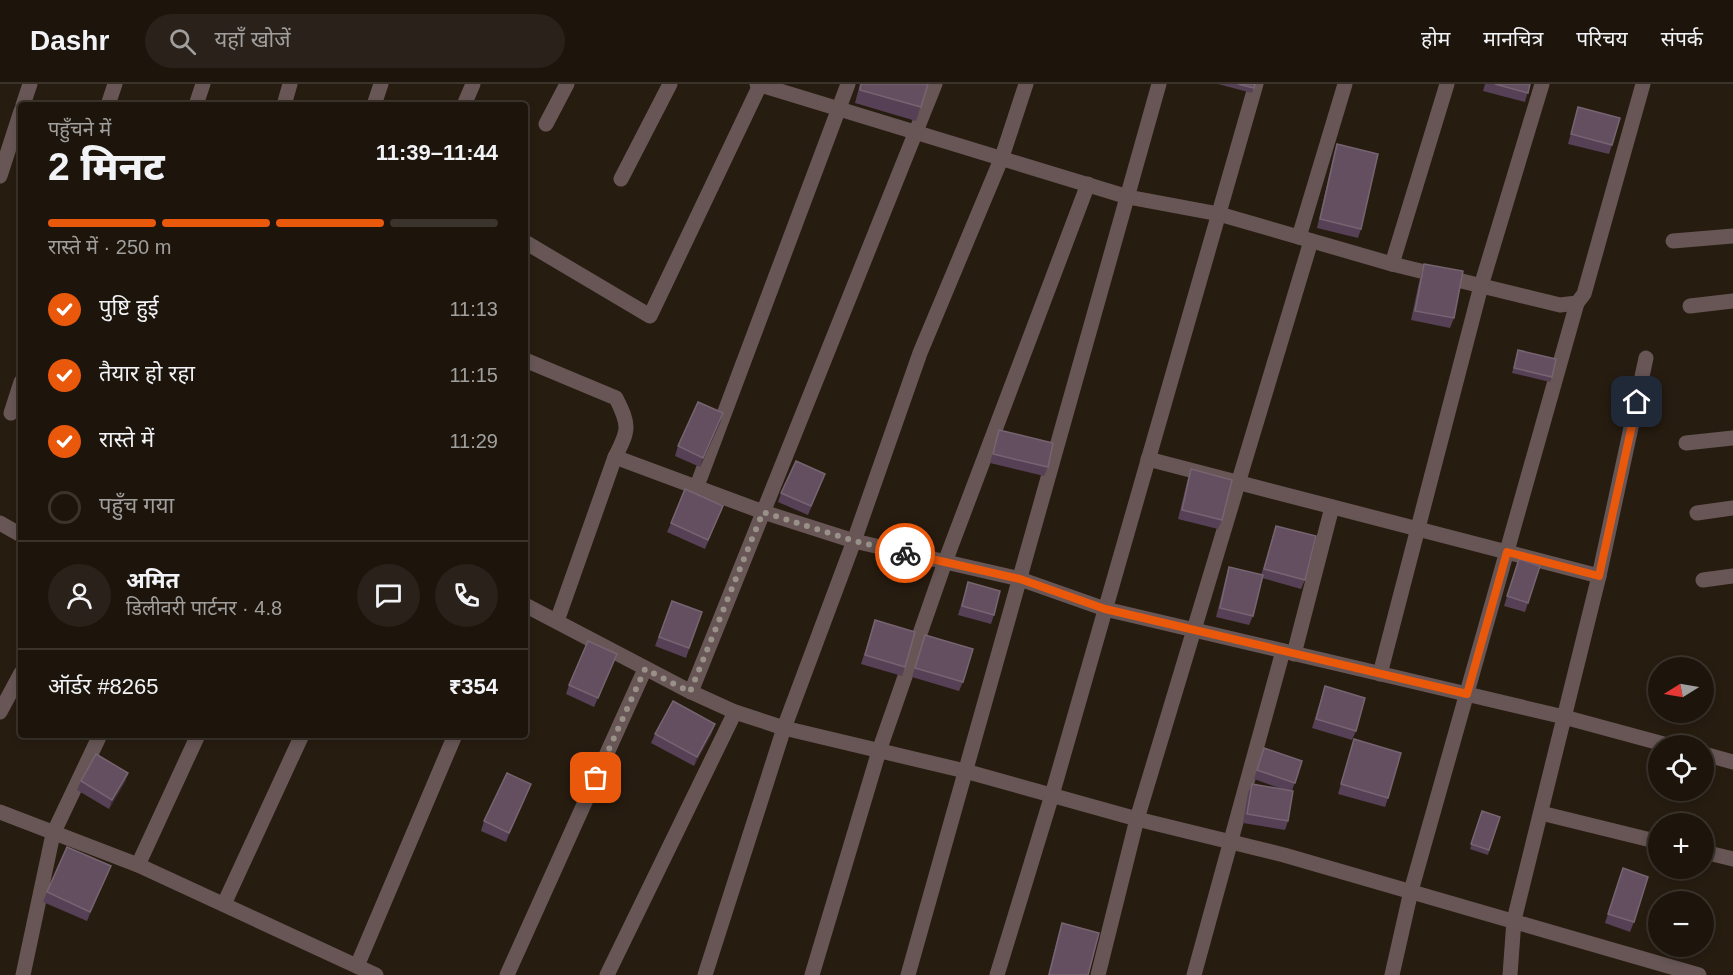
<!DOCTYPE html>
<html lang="hi">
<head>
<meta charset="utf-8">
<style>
	:root { --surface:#1d150c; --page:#2a221a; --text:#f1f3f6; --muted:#a09f9d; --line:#3b342d; --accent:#ea580c }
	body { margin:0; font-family:Helvetica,"Noto Sans Devanagari",sans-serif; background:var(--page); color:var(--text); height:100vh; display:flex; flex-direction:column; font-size:22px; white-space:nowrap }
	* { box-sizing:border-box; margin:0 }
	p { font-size:20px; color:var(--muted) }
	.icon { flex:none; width:33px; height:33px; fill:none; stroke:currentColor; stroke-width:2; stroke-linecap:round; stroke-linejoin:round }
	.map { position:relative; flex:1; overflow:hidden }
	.sheet { position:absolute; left:18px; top:18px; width:510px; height:636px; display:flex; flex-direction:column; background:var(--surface); border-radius:6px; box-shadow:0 3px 9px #0003,0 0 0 2px var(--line) }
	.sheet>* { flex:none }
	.needle { width:39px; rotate:259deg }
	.buttons { position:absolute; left:1648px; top:573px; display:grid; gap:12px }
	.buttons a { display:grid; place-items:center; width:66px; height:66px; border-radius:50%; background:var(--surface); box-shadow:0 3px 9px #0003,0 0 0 2px var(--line); font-size:30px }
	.pin { position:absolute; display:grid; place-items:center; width:51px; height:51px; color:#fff; margin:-26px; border-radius:12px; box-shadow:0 3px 9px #0006 }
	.courier { position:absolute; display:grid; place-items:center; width:60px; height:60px; margin:-30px; border:4px solid #ea580c; border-radius:50%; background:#fff; color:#222; box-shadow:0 2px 8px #0007 }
	.overview em { font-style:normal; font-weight:800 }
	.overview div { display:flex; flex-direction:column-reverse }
	.overview { display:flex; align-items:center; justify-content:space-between; height:102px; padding:0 30px }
	h1 { font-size:39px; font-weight:800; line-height:45px }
	.bar { display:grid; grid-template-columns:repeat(4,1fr); gap:9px 6px; align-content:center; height:72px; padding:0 30px }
	.bar i { height:8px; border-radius:4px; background:var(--line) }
	.bar .active { background:var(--accent) }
	.bar p { grid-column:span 4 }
	.line { display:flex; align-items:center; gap:15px; padding:0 30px; border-top:2px solid var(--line) }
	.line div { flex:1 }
	.round { display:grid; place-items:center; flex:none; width:63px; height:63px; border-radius:32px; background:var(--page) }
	ol { padding:0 30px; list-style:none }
	li { display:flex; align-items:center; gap:18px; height:66px }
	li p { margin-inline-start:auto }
	li .icon { padding:6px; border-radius:50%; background:var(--accent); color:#fff; stroke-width:4 }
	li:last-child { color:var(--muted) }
	li i { width:33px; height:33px; border:3px solid var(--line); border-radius:50% }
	header { display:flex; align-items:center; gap:36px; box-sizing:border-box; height:84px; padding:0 30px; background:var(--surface); border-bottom:2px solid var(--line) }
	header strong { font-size:28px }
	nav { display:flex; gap:33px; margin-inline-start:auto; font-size:21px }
	.search { width:420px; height:54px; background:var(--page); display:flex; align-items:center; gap:15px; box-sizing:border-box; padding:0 21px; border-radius:33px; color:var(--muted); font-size:22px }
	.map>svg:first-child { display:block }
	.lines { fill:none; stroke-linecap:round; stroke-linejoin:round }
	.minor { stroke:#675655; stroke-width:15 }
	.wall { fill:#564055 }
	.shaded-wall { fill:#3d2b34 }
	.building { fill:#644f61; stroke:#766471; stroke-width:1.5 }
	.done { stroke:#999188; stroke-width:6; stroke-dasharray:0 10.8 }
	.route { stroke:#ea580c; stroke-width:8 }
</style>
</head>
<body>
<header>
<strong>Dashr</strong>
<div class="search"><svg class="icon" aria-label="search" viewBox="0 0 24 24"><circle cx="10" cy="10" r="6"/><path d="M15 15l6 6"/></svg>यहाँ खोजें</div>
<nav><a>होम</a><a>मानचित्र</a><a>परिचय</a><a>संपर्क</a></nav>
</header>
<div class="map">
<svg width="1733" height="891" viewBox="0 0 1733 891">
	<rect width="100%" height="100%" fill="#271c10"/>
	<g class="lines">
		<g class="minor">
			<polyline points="757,0 1128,113 1219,130 1392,180 1560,221 1577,219 1584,210 1643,0"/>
			<polyline points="23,21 30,0"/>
			<polyline points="108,21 115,0"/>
			<polyline points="196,21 203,0"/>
			<polyline points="284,21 290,0"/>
			<polyline points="374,21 381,0"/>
			<polyline points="464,21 473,0"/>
			<polyline points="546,40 567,0"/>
			<polyline points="0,92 21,27"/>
			<polyline points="621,95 670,0"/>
			<polyline points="1299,153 1345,0"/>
			<polyline points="1673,157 1733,152"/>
			<polyline points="525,158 650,232 760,1"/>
			<polyline points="1392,180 1447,0"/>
			<polyline points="1690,222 1733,217"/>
			<path d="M525,276L616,314C630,342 629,346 615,373L557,537"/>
			<polyline points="11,329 21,298"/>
			<polyline points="1686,359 1733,354"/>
			<polyline points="615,373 763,428 854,457 1020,495 1105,525 1564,633 1671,662"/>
			<polyline points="1148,375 1599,492"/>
			<polyline points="697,402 848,0"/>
			<polyline points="1697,429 1733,424"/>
			<polyline points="0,439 21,451"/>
			<polyline points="1703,496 1733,492"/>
			<polyline points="525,521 691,608 735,628 784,644 965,687 1137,735 1284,771 1699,891"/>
			<polyline points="1294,570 1332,423"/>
			<polyline points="1380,590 1481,202 1542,0"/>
			<polyline points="691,608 935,0"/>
			<polyline points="0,628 21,589"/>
			<polyline points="1704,670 1733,678"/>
			<polyline points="0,728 138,781 376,891"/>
			<polyline points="1541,729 1659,758"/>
			<polyline points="1704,768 1733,775"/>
			<polyline points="138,781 198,651"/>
			<polyline points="224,820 302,651"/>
			<polyline points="357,882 455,651"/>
			<polyline points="23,891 53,750 100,651"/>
			<polyline points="507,891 645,585"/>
			<polyline points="607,891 735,628"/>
			<polyline points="705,891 784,644 854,457 920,269 1002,73 1026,0"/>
			<polyline points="812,891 879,667 945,478 1088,100"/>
			<polyline points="908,891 1159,0"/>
			<polyline points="997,891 1052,711 1256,0"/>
			<polyline points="1098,891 1137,735 1311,157"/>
			<polyline points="1194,891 1283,567"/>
			<polyline points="1392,891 1411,807 1577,219"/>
			<polyline points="1510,891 1514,836 1599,492 1646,274"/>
		</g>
	</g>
	<g class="wall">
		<polygon points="860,0 928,0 916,37 855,19"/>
		<polygon points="1218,0 1255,0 1252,9"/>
		<polygon points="1485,0 1530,0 1525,18 1483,7"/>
		<polygon points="1578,23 1612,61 1609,70 1568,60"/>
		<polygon points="1337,60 1361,145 1358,154 1317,144 1334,70"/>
		<polygon points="1424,180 1454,234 1450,244 1411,236 1421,189"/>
		<polygon points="1518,266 1552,293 1550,298 1512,289"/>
		<polygon points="720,339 700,383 675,372 678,362"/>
		<polygon points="999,346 1048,383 1044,392 990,379"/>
		<polygon points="1191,385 1222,436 1218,445 1178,435 1188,394"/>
		<polygon points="825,390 808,431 778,418 781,409"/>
		<polygon points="719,431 705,465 667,448 671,439"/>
		<polygon points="1276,442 1305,496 1301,505 1262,494 1253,532 1249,541 1216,533 1226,493 1229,483 1261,491"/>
		<polygon points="1519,475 1540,482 1525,528 1504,522"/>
		<polygon points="968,498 994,531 991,540 958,531"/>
		<polygon points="672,517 702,528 686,574 655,562"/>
		<polygon points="875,536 905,583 902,592 861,580"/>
		<polygon points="925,551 963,598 959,607 912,593"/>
		<polygon points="617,570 594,623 566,610 569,601"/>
		<polygon points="1325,602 1356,647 1352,656 1312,644"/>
		<polygon points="712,649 694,682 651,659 655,650"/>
		<polygon points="1354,655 1388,714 1385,723 1338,710"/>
		<polygon points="1264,664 1302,677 1292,707 1288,737 1285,746 1243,739 1248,709 1252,700 1282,705 1254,695"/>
		<polygon points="128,689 125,698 109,725 77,706 81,697"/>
		<polygon points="531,700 506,758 481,747 484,737"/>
		<polygon points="1482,727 1500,733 1488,771 1470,765"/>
		<polygon points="107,791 87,837 43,818 47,808"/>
		<polygon points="1620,793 1634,838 1630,848 1605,839"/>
		<polygon points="1062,839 1088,891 1048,891 1059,848"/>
	</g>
	<g class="shaded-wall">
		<polygon points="723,329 720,339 700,383 703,374"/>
		<polygon points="715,640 712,649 694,682 697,673"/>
		<polygon points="128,689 125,698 109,725 112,716"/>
		<polygon points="531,700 528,709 506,758 509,749"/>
		<polygon points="111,782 107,791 87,837 90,828"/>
	</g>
	<g class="building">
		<polygon points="861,0 928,0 921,23 860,6"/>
		<polygon points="1238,0 1255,0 1254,4"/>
		<polygon points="1495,0 1530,0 1528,9"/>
		<polygon points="1578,23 1620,34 1612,61 1571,50"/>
		<polygon points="1337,60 1378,70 1361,145 1320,135"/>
		<polygon points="1424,180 1463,187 1454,234 1415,227"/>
		<polygon points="1518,266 1556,275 1552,293 1514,284"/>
		<polygon points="698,318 723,329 703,374 678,362"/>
		<polygon points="999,346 1053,359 1048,383 993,370"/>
		<polygon points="796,377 825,390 811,422 781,409"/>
		<polygon points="1191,385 1232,396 1222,436 1182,426"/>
		<polygon points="685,405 723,422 708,456 671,439"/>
		<polygon points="1276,442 1316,452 1305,496 1264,485"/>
		<polygon points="1519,475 1540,482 1528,519 1507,512"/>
		<polygon points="1229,483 1263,491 1253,532 1220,524"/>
		<polygon points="968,498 1000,507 994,531 962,522"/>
		<polygon points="672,517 702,528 689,564 659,553"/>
		<polygon points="875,536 915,548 905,583 865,571"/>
		<polygon points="925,551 973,565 963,598 915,584"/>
		<polygon points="588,557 617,570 598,614 569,601"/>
		<polygon points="1325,602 1365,614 1356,647 1316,635"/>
		<polygon points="673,617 715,640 697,673 655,650"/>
		<polygon points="1354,655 1401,669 1388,714 1341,700"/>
		<polygon points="1264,664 1302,677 1295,699 1257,686"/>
		<polygon points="96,670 128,689 112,716 81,697"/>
		<polygon points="507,689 531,700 509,749 484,737"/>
		<polygon points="1252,700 1293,707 1288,737 1247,730"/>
		<polygon points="1482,727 1500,733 1489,766 1471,760"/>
		<polygon points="67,763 111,782 90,828 47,808"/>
		<polygon points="1623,784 1648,793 1634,838 1608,830"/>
		<polygon points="1062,839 1099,849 1088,891 1049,891"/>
	</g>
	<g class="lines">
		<polyline class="done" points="596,694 645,585 690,608 763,428 854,457 905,469"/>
		<polyline class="route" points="905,469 1020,495 1105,525 1467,610 1507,468 1599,492 1637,318"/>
	</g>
</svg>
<div class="buttons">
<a><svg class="needle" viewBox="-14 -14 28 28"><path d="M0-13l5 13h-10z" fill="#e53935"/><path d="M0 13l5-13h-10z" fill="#a09f9d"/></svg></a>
<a><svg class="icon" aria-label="locate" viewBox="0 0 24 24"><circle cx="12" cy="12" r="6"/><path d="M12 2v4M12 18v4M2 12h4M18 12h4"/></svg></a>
<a>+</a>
<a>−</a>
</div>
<div class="pin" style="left:596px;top:694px;background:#ea580c"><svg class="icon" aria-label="bag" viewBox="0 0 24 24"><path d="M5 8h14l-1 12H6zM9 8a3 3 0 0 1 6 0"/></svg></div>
<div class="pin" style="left:1637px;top:318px;background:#1f2937"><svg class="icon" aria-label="home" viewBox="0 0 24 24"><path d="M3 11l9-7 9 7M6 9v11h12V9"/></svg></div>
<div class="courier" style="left:905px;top:469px"><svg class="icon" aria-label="bike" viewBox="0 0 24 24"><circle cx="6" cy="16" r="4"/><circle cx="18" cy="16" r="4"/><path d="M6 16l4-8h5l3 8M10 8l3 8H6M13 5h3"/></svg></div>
<section class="sheet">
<div class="overview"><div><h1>2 मिनट</h1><p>पहुँचने में</p></div><em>11:39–11:44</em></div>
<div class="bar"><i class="active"></i><i class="active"></i><i class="active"></i><i></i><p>रास्ते में · 250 m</p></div>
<ol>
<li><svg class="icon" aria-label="check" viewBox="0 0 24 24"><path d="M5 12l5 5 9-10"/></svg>पुष्टि हुई<p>11:13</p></li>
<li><svg class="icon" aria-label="check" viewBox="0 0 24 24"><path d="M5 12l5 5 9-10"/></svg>तैयार हो रहा<p>11:15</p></li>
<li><svg class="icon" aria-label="check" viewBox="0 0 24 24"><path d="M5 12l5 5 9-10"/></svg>रास्ते में<p>11:29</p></li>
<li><i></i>पहुँच गया</li>
</ol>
<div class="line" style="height:108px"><a class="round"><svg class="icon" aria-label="person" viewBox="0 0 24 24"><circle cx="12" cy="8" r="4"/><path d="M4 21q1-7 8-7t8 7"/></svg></a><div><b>अमित</b><p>डिलीवरी पार्टनर · 4.8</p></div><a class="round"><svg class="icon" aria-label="chat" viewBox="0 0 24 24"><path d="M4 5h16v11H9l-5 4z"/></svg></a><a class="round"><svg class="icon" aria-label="phone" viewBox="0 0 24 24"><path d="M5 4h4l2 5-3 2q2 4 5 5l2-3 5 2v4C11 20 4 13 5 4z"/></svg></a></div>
<div class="line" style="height:78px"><div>ऑर्डर #8265</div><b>₹354</b></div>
</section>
</div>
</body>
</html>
